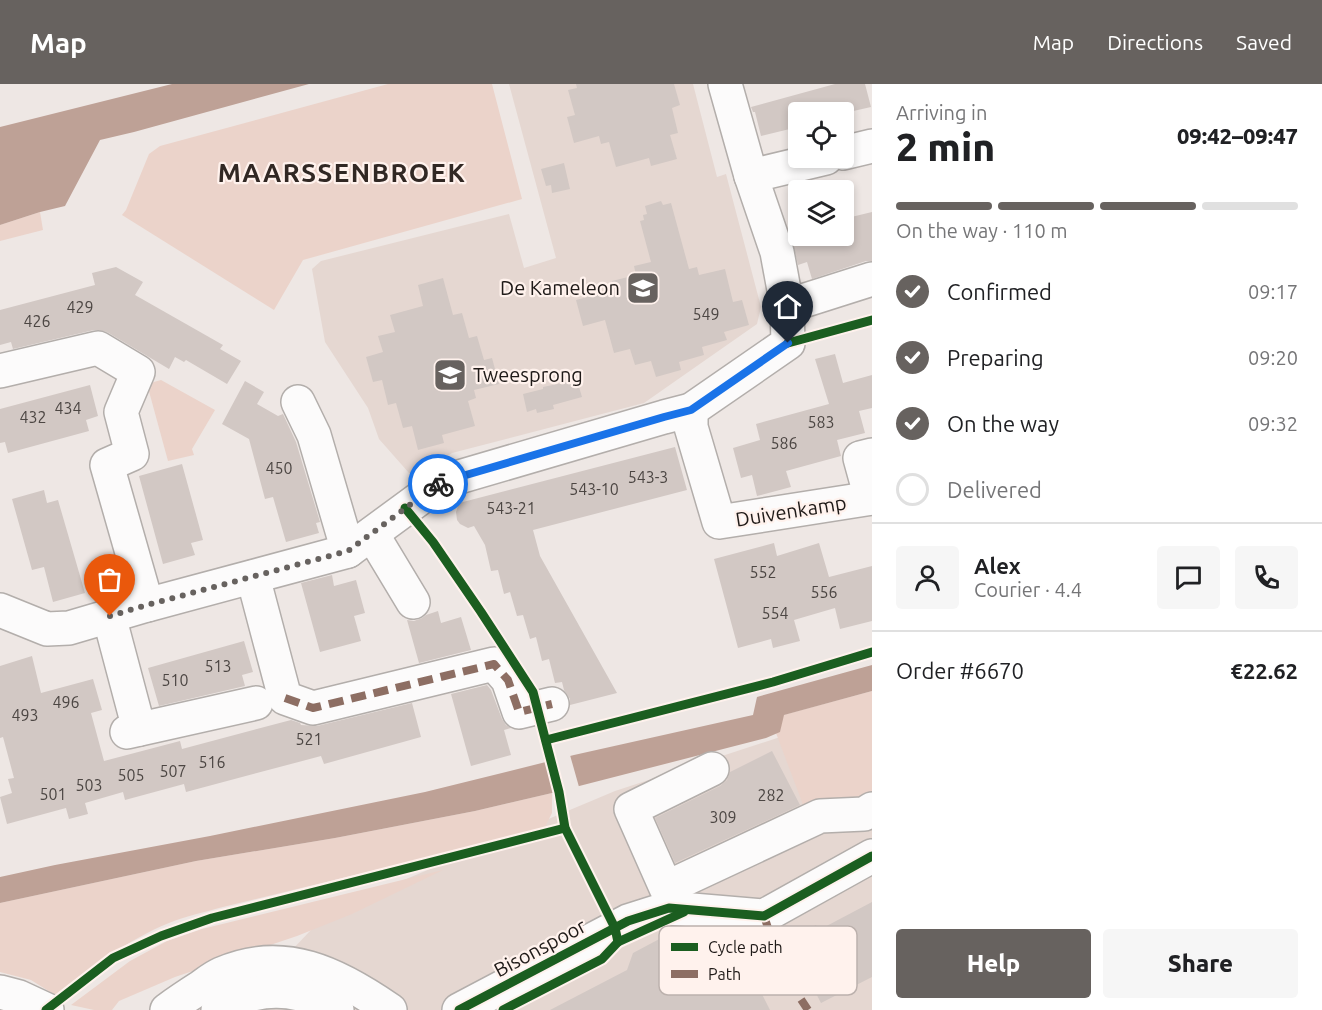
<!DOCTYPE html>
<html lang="en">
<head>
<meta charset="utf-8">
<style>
	:root { --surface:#fff; --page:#f6f6f6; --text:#202124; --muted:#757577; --line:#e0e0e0; --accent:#67625f }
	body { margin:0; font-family:Ubuntu,sans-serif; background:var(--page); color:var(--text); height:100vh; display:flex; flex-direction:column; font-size:22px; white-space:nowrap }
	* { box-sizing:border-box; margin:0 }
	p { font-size:20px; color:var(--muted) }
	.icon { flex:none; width:33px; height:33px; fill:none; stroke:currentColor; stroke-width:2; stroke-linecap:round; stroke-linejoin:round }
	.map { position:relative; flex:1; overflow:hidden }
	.drawer { display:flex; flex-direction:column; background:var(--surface); width:450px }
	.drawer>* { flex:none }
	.buttons { position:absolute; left:788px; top:18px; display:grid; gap:12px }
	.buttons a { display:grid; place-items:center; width:66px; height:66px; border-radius:6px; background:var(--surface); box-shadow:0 3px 9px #0003; font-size:30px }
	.pin { position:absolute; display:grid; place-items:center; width:51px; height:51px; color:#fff; margin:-62px -26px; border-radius:50% 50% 50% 0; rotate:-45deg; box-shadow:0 0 6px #0007 }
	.pin .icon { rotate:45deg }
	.courier { position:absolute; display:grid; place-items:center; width:60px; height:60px; margin:-30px; border:4px solid #1a73e8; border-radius:50%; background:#fff; color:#222; box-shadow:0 2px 8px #0007 }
	.overview em { font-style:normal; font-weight:800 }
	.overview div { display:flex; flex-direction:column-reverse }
	.overview { display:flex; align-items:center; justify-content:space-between; height:102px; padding:0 24px }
	h1 { font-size:39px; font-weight:800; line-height:45px }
	.bar { display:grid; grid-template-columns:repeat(4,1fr); gap:9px 6px; align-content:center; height:72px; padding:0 24px }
	.bar i { height:8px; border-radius:4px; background:var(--line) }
	.bar .current { background:var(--accent) }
	.bar p { grid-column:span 4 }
	.line { display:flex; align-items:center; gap:15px; padding:0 24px; border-top:2px solid var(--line) }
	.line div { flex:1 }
	.round { display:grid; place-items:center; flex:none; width:63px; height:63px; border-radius:6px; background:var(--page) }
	ol { padding:0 24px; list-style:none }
	li { display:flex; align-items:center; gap:18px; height:66px }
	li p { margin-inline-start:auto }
	li .icon { padding:6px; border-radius:50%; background:var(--accent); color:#fff; stroke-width:4 }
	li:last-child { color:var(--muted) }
	li i { width:33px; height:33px; border:3px solid var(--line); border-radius:50% }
	.button { display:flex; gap:12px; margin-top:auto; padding:12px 24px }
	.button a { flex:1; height:69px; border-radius:6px; background:var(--accent); color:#fff; font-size:24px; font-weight:800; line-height:69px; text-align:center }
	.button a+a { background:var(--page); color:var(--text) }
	header { display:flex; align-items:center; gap:36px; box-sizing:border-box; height:84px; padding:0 30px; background:var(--accent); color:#fff }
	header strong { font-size:28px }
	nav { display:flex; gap:33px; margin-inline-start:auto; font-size:21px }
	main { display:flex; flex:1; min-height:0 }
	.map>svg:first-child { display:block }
	.built { fill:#e5d7d1 }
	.green { fill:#ebd3ca }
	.water { fill:#bea196 }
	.pier { fill:#eee7e4 }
	.building { fill:#d2c8c4 }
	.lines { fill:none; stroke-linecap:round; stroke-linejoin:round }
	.minor-casing { stroke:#b3aeab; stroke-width:36 }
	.minor { stroke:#fcfbfb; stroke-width:33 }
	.quiet { stroke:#8d6e63; stroke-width:8; stroke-dasharray:15 8; stroke-linecap:butt }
	.cycleway-casing { stroke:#fff2ed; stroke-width:13 }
	.cycleway { stroke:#1b5e20; stroke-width:9 }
	.done { stroke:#67625f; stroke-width:6; stroke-dasharray:0 10.8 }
	.route { stroke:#1a73e8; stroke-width:8 }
	.labels { text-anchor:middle; stroke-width:4.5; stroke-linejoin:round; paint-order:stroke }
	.number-label { font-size:16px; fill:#4c4643 }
	.poi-label { font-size:20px; fill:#1f1a18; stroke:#fff2ed; text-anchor:end }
	.street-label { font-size:20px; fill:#1f1a18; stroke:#fff2ed }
	.district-label { font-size:26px; font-weight:bold; letter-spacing:1.5px; fill:#312824; stroke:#fff2ed }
	.key { fill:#fff2ed; stroke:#bcb1ad; stroke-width:1.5 }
	.key-label { font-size:16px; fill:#1f1a18 }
</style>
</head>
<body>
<header>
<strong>Map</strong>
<nav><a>Map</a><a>Directions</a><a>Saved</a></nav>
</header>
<main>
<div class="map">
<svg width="872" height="926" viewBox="0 0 872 926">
	<rect width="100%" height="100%" fill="#eee7e4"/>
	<g class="built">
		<polygon points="509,0 693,0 717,93 726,90 761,223 757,240 644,319 452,369 437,379 421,392 409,389 379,355 368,324 325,258 312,185 321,177 509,130 524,184 556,174"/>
		<polygon points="872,623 872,926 235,926 328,828 615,707"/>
	</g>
	<g class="green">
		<polygon points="388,0 492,0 522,115 303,176 274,226 122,131 126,126 149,70 160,62"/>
		<polygon points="40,128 43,146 0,157 0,141"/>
		<polygon points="161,296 215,326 192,365 194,371 168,377 147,300"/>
		<polygon points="872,607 872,710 841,726 805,726 776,649 780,647 783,631"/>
		<path d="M552,709V729L544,745L223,823C205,828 186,832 169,839C127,856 91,884 55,911L31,896L0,888V819L196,777L335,754L475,727Z"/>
		<polygon points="443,786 352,830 297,852 175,893 119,917 112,926 94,926 71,921 130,877 167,857 202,845"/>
	</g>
	<g class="water">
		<polygon points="172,0 309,0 134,48 100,56 65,122 40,128 0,141 0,43"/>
		<polygon points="872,581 872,607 784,631 780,648 766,654 552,709 475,727 335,754 196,777 0,819 0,793 55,781 210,752 425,708 574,671 753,631 757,613"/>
	</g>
	<polygon class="pier" points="570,671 579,703 555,710 546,677"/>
	<g class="building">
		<polygon points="576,0 674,0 680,21 672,24 678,49 670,51 677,75 651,82 649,74 616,83 609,58 601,60 599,52 574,59 567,33 575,31 568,6 577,4"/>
		<polygon points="835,0 865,0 871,23 849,28 798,28 798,43 761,52 755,28 753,28 751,23"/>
		<polygon points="564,79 570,105 552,109 551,101 546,102 541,85"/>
		<polygon points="661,117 663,121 671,119 689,185 697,183 699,191 725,185 733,218 742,216 749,241 724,248 727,256 702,263 704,271 679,278 681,286 656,293 651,277 635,281 630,265 614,269 605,236 583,242 576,216 614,206 612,197 636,191 634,182 651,178 640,137 644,136 643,131 647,130 645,122"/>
		<polygon points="872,128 872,177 866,177 812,195 807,178 798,181 791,152 847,152 843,135"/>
		<polygon points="116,183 143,198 135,211 223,261 220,265 241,277 227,300 186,276 184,278 175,273 169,285 107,248 94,246 13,265 11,258 0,261 0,226 95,201 92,189"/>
		<polygon points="443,194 453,231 462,229 469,254 477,252 484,276 492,274 499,300 474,306 476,314 468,317 475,342 442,351 444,359 418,366 412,342 403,344 396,319 388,321 382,296 373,298 366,273 383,268 378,252 395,248 390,231 423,222 418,201"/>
		<polygon points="835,270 843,299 872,291 872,324 859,327 865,349 837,356 841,372 786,387 791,403 757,412 752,391 741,394 733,364 760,356 756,340 829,320 815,275"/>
		<polygon points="577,296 582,313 553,321 554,325 537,329 536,325 527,328 523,310 543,305 543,303"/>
		<polygon points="245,297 264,308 257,320 278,332 283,330 296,358 320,438 316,439 319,449 286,458 273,413 265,415 249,355 222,340"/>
		<polygon points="90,301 98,332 86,336 89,347 8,369 5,358 0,359 0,325"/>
		<polygon points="675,363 687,406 533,446 540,472 617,609 570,621 570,615 564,606 562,598 555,599 549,575 542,577 536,553 530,555 523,531 517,532 510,508 504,510 498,486 491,487 485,461 474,442 468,444 460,440 457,436 456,428 459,419"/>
		<polygon points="182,380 203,456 191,459 195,471 163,480 139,392"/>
		<polygon points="44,406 47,419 58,416 85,509 53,518 44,483 32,486 12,415"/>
		<polygon points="774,459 777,472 819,459 829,493 872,482 872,537 840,545 835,524 794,536 800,557 773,564 771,555 738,564 714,475"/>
		<polygon points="332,491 334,502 356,496 365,529 354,532 361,557 320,568 301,499"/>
		<polygon points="438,527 441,539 461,533 471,566 419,579 407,536 414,537 422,534 426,531"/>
		<polygon points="244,557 253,588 242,591 245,602 159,622 148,584"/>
		<polygon points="32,572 41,609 93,595 102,626 91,629 104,677 180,657 182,665 291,636 300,639 301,641 317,642 412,619 421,653 324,680 321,672 186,708 184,700 125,716 123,708 85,719 88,730 69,735 66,724 7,740 0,713 12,709 8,695 14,694 3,653 0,654 0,582"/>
		<polygon points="487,601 491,606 502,635 506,641 511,644 504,646 511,671 471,682 451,610"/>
		<polygon points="772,667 800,721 675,779 655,734 720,702 727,696 730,688"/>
		<polygon points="872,818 872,893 821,919 788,855 816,841 819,846"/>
		<polygon points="665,852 674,864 689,868 693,876 701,872 711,891 744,875 770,926 550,926 627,886 633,869"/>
	</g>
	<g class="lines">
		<g class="minor-casing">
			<g id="minor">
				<polyline points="843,69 872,62"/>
				<polyline points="751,92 826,74"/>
				<polyline points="787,222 872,195"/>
				<polyline points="0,287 98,264 138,288 121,328 132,370 107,381 147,521"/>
				<polyline points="298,318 314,351 348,467"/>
				<polyline points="691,326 691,343 719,438 872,414"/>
				<polyline points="871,414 860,374 872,371"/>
				<polyline points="372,450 413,518"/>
				<polyline points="253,493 285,614 313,624 494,580 508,596 519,628 552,620"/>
				<polyline points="0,526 47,545 69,544 147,521 348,467 442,398 664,333 691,326 788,259 787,222 777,168 751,92 725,0"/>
				<polyline points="109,532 139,645"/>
				<polyline points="127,648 256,619"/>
				<polyline points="712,685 631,725 666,804 820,732 864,730 872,725"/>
				<polyline points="0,908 19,913 47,926"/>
				<path d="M167,926C178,918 190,910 201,903C208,898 214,893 221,890C284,862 338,890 390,926"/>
				<path d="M218,926C256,900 298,902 337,926"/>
				<polyline points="459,926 628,837 669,824 764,832 872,772"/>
			</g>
		</g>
		<use href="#minor" class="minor"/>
		<g class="quiet">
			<polyline points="285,614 313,624 494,580 508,596 519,628 552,620"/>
			<polyline points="764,832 783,888 808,926"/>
		</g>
		<g class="cycleway-casing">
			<g id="cycleway">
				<polyline points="788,259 872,236"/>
				<polyline points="405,424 433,458 481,528 533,608 559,708 565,744 615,844 618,858"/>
				<polyline points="546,656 773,598 872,568"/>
				<polyline points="46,926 113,874 161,852 212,834 565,744"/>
				<polyline points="459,926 628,837 669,824 764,832 872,772"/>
				<polyline points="503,926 602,875 618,858 684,828"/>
			</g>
		</g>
		<use href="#cycleway" class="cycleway"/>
	</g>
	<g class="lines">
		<polyline class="done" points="110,532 147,521 348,467 438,400"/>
		<polyline class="route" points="438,400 442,398 664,333 691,326 788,259"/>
	</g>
	<defs>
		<g id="school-square" transform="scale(1.725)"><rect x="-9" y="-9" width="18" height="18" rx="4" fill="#67625f" stroke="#fff2ed"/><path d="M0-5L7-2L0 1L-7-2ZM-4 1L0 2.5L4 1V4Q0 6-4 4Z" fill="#fff"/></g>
	</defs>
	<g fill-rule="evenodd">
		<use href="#school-square" x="643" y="204"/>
		<use href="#school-square" x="450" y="291"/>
	</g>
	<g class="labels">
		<g class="number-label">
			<text x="80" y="229">429</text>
			<text x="706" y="236">549</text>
			<text x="37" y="243">426</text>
			<text x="68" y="330">434</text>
			<text x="33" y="339">432</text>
			<text x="821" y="344">583</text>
			<text x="784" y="365">586</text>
			<text x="279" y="390">450</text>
			<text x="648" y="399">543-3</text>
			<text x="594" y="411">543-10</text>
			<text x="511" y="430">543-21</text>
			<text x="763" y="494">552</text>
			<text x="824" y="514">556</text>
			<text x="775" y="535">554</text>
			<text x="218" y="588">513</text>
			<text x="175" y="602">510</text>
			<text x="66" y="624">496</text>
			<text x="25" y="637">493</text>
			<text x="309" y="661">521</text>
			<text x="212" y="684">516</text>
			<text x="173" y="693">507</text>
			<text x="131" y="697">505</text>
			<text x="89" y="707">503</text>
			<text x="53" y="716">501</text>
			<text x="771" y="717">282</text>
			<text x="723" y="739">309</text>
		</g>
		<g class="poi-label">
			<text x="620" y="211">De Kameleon</text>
			<text x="473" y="298" text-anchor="start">Tweesprong</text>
		</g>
		<g class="street-label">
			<text transform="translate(791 427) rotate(-9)" y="7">Duivenkamp</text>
			<text transform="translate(540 864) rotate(-28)" y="7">Bisonspoor</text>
		</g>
		<g class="district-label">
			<text x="342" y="98">MAARSSENBROEK</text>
		</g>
	</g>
	<rect x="659" y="842" width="198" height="69" rx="9" class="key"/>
	<rect x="671" y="859" width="27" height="8" fill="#1b5e20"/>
	<rect x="671" y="886" width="27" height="8" fill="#8d6e63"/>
	<g class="key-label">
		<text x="708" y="869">Cycle path</text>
		<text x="708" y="896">Path</text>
	</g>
</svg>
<div class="buttons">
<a><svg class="icon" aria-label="locate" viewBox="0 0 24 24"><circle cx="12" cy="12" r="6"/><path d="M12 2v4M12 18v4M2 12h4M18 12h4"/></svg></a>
<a><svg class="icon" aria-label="layers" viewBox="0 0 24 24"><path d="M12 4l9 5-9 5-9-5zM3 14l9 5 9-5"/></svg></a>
</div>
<div class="pin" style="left:110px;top:532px;background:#ea580c"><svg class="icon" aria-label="bag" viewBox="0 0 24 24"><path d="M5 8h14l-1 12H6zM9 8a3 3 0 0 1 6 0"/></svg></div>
<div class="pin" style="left:788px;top:259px;background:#1f2937"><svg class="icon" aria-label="home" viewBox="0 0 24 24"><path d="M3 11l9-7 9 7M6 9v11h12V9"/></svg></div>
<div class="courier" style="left:438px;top:400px"><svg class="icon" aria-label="bike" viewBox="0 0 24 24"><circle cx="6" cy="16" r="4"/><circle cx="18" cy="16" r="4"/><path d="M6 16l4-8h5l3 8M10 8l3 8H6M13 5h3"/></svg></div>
</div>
<section class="drawer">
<div class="overview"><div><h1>2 min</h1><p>Arriving in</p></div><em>09:42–09:47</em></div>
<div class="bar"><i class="current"></i><i class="current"></i><i class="current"></i><i></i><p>On the way · 110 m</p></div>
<ol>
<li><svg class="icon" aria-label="check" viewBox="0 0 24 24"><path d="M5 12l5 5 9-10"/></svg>Confirmed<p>09:17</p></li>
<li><svg class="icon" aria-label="check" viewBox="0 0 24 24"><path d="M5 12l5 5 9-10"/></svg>Preparing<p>09:20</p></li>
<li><svg class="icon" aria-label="check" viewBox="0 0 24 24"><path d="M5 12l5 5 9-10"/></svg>On the way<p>09:32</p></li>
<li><i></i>Delivered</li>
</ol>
<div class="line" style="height:108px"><a class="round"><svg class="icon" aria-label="person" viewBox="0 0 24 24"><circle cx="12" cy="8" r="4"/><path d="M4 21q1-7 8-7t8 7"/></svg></a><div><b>Alex</b><p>Courier · 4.4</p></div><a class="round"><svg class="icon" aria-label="chat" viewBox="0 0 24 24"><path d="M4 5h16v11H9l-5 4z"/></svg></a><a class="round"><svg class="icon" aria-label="phone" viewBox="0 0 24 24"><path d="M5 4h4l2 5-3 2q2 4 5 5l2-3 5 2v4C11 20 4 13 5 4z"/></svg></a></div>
<div class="line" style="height:78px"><div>Order #6670</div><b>€22.62</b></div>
<div class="button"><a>Help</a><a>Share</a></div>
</section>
</main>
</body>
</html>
